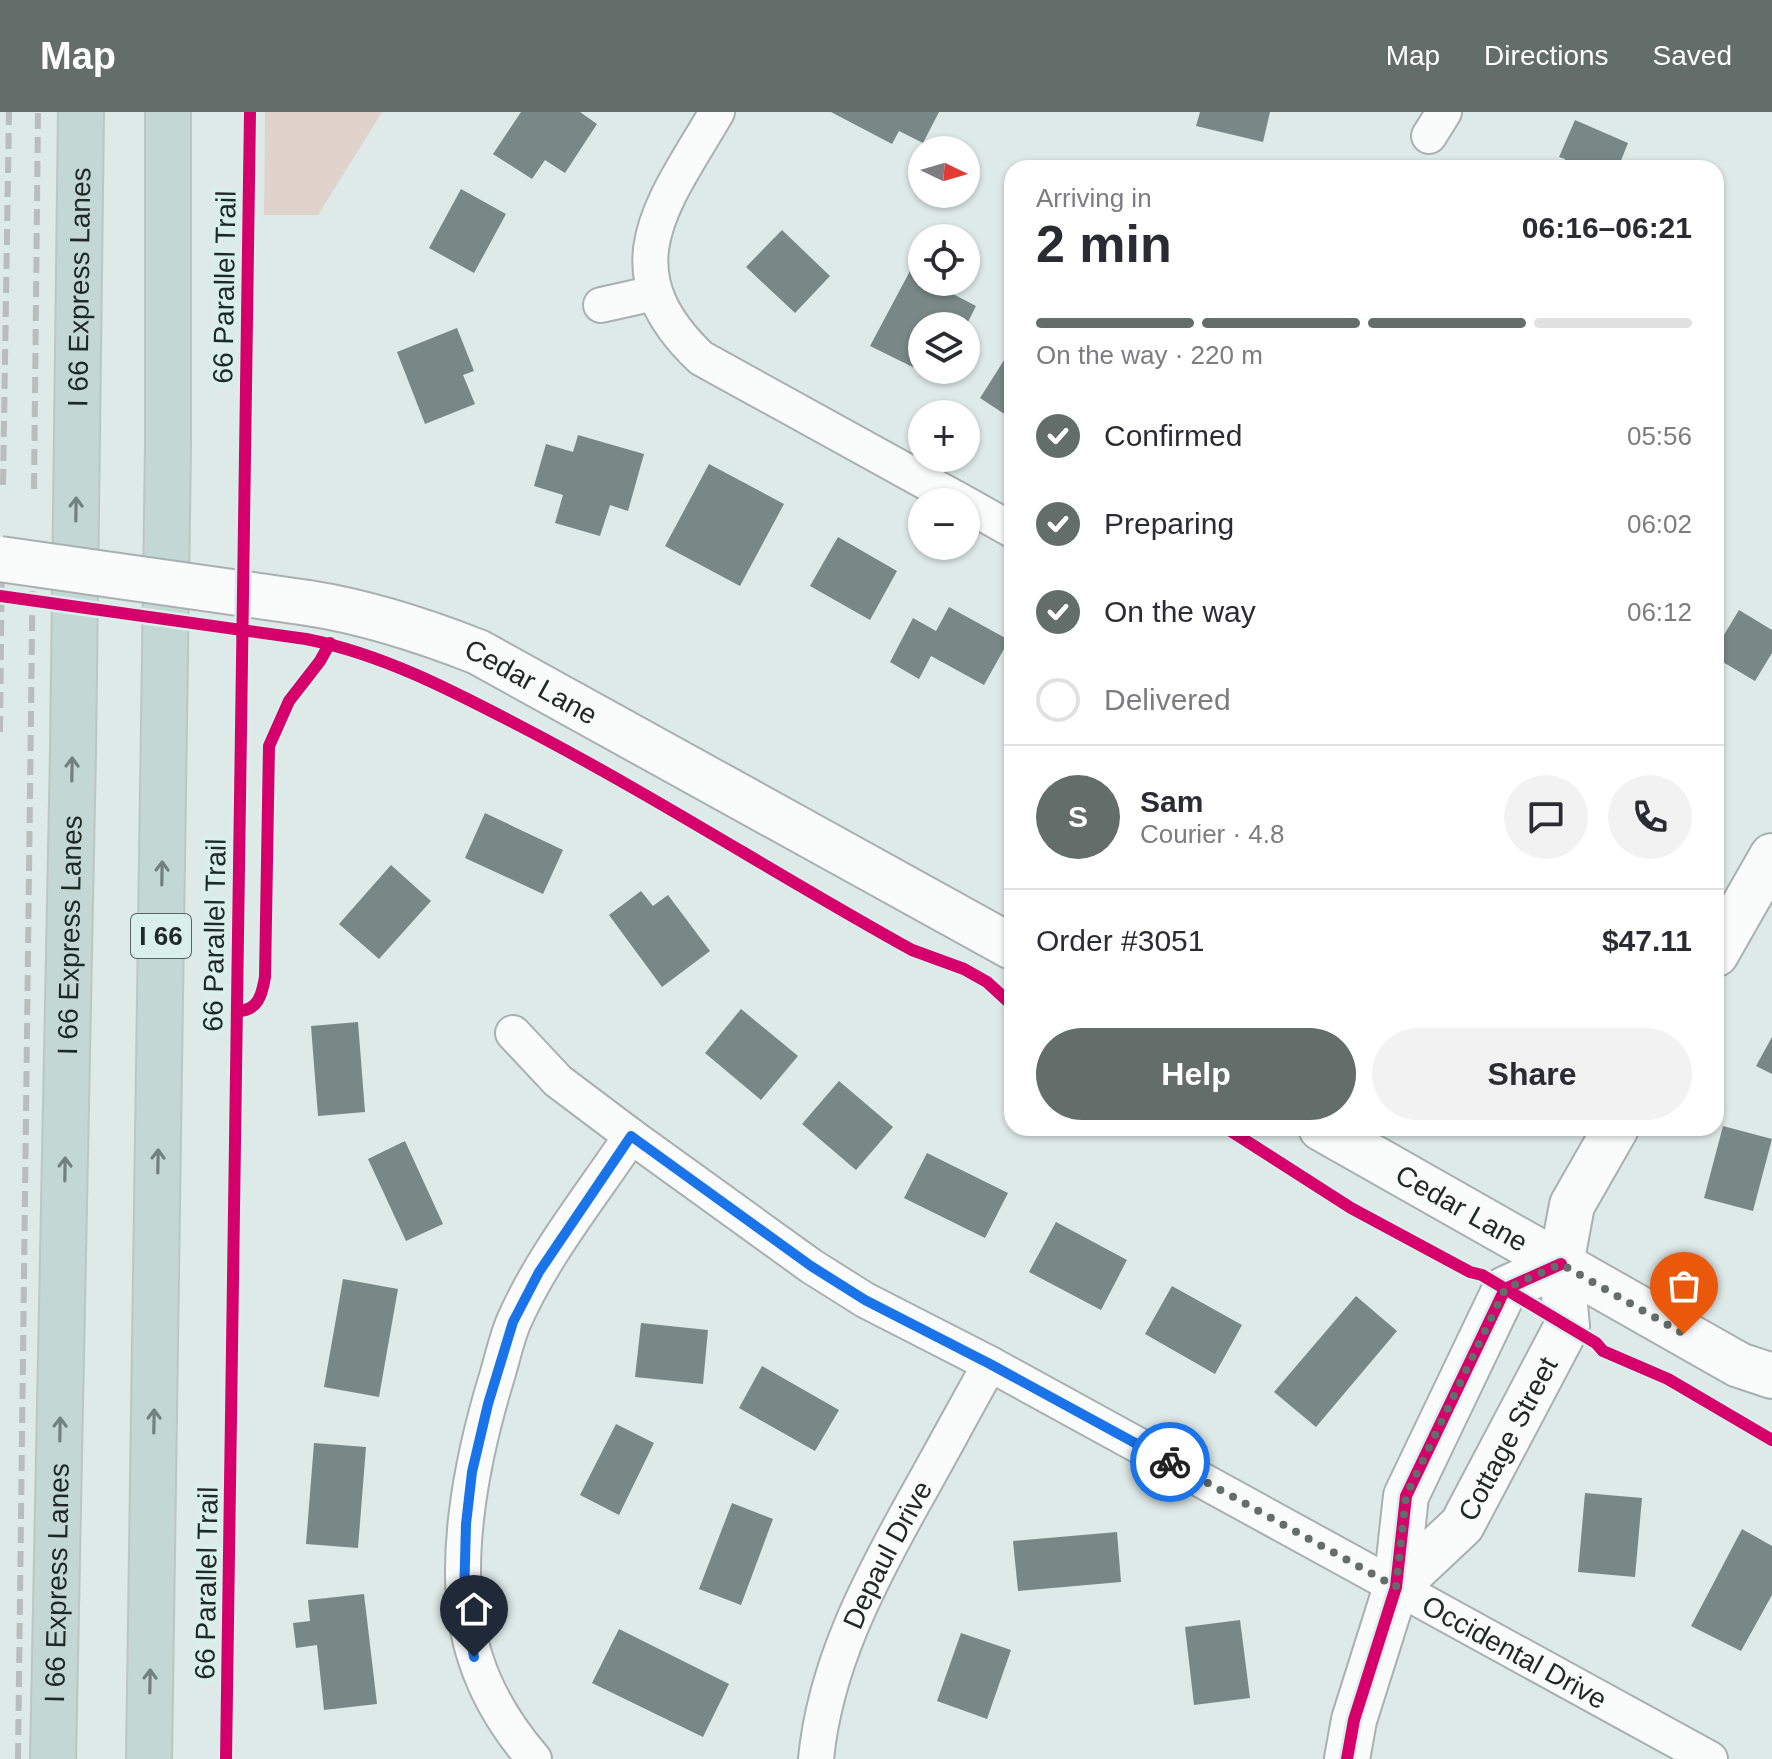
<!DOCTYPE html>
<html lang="en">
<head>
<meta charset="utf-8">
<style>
	:root { --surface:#fff; --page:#f2f2f3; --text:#2b2b33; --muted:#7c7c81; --line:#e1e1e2; --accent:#636d6a }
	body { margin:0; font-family:Helvetica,sans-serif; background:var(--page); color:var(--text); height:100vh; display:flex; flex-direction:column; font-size:30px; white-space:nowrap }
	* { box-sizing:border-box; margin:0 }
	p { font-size:26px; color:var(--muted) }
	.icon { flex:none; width:44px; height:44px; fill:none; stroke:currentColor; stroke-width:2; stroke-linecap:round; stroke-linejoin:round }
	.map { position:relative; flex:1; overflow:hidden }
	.panel { position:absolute; left:1004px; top:48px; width:720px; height:976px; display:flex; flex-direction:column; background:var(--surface); border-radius:24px; box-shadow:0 2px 6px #0004 }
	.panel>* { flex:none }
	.needle { width:52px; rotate:95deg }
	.buttons { position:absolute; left:908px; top:24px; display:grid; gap:16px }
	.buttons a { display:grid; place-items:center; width:72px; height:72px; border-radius:50%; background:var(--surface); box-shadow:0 2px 6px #0004; font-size:40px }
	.pin { position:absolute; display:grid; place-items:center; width:68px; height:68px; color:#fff; margin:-82px -34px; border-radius:50% 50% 50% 0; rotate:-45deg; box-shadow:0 0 8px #0007 }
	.pin .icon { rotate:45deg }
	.courier { position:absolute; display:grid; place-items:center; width:80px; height:80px; margin:-40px; border:6px solid #1a73e8; border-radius:50%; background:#fff; color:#222; box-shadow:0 2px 10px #0007 }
	.headline em { font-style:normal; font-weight:700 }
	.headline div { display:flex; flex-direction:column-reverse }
	.headline { display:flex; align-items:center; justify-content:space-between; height:136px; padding:0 32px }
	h1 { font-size:52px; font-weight:700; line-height:60px }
	.bar { display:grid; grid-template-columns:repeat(4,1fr); gap:12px 8px; align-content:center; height:96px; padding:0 32px }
	.bar i { height:10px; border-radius:6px; background:var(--line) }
	.bar .current { background:var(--accent) }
	.bar p { grid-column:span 4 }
	.line { display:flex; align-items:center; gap:20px; padding:0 32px; border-top:2px solid var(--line) }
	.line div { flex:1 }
	.round { display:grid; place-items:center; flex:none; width:84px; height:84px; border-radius:42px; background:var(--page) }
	ol { padding:0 32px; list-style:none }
	li { display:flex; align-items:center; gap:24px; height:88px }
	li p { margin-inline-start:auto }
	li .icon { padding:8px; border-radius:50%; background:var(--accent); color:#fff; stroke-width:4 }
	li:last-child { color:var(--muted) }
	li i { width:44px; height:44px; border:4px solid var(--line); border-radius:50% }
	.button { display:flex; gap:16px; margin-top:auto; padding:16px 32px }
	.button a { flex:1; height:92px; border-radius:48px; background:var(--accent); color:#fff; font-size:32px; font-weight:700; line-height:92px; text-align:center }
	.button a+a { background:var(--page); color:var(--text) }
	header { display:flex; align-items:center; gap:48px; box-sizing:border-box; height:112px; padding:0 40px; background:var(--accent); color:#fff }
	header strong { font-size:38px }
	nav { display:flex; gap:44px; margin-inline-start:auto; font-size:28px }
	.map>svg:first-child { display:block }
	.green { fill:#dfd3cb }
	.building { fill:#798886 }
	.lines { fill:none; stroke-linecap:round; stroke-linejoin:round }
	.street-casing { stroke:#a8b1af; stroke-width:38 }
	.secondary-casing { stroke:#a8b1af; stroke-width:48 }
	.highway-casing { stroke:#bec5c3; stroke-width:48 }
	.street { stroke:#fafcfb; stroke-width:34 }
	.secondary { stroke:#fafcfb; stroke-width:44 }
	.highway { stroke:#c3d8d5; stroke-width:44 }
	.rail { stroke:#b9bdbc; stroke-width:6; stroke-dasharray:16 8; stroke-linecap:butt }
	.secondary-bridge-casing { stroke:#a8b1af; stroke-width:48; stroke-linecap:butt }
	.secondary-bridge { stroke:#fafcfb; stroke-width:44 }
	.cycleway-casing { stroke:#d9efea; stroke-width:17 }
	.cycleway { stroke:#d6006c; stroke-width:12 }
	.oneway { stroke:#72807e }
	.done { stroke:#636d6a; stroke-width:8; stroke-dasharray:0 14.4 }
	.route { stroke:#1a73e8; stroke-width:10 }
	.labels { text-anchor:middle; stroke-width:8; stroke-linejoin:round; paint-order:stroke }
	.shield { fill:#d9efea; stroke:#586462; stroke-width:2 }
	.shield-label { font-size:26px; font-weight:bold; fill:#212927 }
	.street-label { font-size:28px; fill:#212927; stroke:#d9efea }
</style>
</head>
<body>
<header>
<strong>Map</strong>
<nav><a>Map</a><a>Directions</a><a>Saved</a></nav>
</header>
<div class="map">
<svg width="1772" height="1647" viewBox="0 0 1772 1647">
	<rect width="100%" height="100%" fill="#deeae7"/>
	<polygon class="green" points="265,0 382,0 318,103 264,103"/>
	<g class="building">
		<polygon points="521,0 580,0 597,12 565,61 545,48 532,67 493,42"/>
		<polygon points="831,0 939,0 923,31 899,19 892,32"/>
		<polygon points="1200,0 1270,0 1263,30 1196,14"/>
		<polygon points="1575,8 1628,31 1618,56 1562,56 1565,47 1559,45"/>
		<polygon points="461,77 506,102 474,161 429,136"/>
		<polygon points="782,118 830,164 795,201 746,155"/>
		<polygon points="910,159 922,166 922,170 930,170 976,194 966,214 922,214 922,258 942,258 937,267 870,234"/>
		<polygon points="457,216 474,259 463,263 475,292 425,312 397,240"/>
		<polygon points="1008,242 1012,245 1012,307 980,286"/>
		<polygon points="578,323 644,342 628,399 610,393 600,424 555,411 563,383 534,374 546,332 573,340"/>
		<polygon points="709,352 784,392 740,474 665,434"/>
		<polygon points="838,425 897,459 870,508 810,474"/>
		<polygon points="949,495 1009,528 984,573 931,544 919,567 890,550 913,506 936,519"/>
		<polygon points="1739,498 1772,518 1772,541 1755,569 1716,546 1716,536"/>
		<polygon points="485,701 563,738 543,782 465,746"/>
		<polygon points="391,753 431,789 379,847 339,812"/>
		<polygon points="641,779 653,794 668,783 710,839 662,875 609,803"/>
		<polygon points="741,897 798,944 761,988 705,941"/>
		<polygon points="358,910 365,1000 318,1004 311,914"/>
		<polygon points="1772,925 1772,962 1756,954"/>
		<polygon points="839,969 893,1015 856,1058 802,1012"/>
		<polygon points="1723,1014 1772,1027 1753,1099 1704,1086"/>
		<polygon points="405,1029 443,1112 406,1129 368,1047"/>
		<polygon points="927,1041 1008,1081 985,1126 904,1086"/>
		<polygon points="1056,1110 1127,1148 1101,1198 1029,1160"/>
		<polygon points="343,1167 398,1177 379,1285 324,1275"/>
		<polygon points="1172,1174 1242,1213 1215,1262 1145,1222"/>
		<polygon points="1356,1184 1397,1219 1316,1315 1274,1280"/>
		<polygon points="641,1211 708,1218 703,1272 635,1265"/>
		<polygon points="762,1254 839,1298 815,1339 739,1296"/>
		<polygon points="616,1312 654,1331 619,1403 580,1383"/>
		<polygon points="314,1331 366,1335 358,1436 306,1432"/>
		<polygon points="1585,1381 1642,1386 1635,1465 1578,1460"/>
		<polygon points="732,1391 773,1407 741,1493 699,1477"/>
		<polygon points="1742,1417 1772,1434 1772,1483 1741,1539 1691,1514"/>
		<polygon points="1117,1420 1121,1470 1018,1479 1013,1429"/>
		<polygon points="364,1482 377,1592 324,1598 317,1533 296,1536 293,1511 310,1509 308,1488"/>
		<polygon points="1240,1508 1250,1586 1194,1593 1185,1515"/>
		<polygon points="619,1517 729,1572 703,1625 592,1571"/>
		<polygon points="961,1521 1011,1538 987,1607 937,1589"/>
	</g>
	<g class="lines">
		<g class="street-casing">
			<g id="street">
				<path d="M717,0C664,91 606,156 701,246L962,390"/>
				<polyline points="1429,24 1444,0"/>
				<polyline points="601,193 655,181"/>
				<polyline points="966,392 1012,418"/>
				<path id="s1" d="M513,921L558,969L631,1024L811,1154L865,1188L990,1252L1710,1647"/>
				<path d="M534,1647C509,1618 488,1585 476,1548C447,1463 472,1345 498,1261C503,1244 507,1225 514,1209C543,1143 591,1084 631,1024"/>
				<path id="s2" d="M816,1647C825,1554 868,1472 913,1391C939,1345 964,1298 990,1252"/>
			</g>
		</g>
		<g class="secondary-casing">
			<g id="secondary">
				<path id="s3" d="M308,491C367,500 422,518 478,540L1012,835"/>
				<polyline points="1716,842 1772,744"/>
				<path id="s4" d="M1321,1016L1739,1253L1772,1264"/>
				<path id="s5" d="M1396,1475L1462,1413L1567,1214L1561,1152L1572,1093L1616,1016"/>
				<polyline points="1347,1647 1354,1608 1396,1475 1406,1384 1505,1177 1561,1152"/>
			</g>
		</g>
		<g class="highway-casing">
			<g id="highway">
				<path id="s6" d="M53,1647L73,640L81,0"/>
				<polyline points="149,1647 168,334 168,0"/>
			</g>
		</g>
		<use href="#street" class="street"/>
		<use href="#secondary" class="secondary"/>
		<use href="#highway" class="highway"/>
		<g class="rail">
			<polyline points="3,373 9,0"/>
			<polyline points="34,377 38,0"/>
			<polyline points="0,620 2,433"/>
			<polyline points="18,1647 33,439"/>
		</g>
		<g class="secondary-bridge-casing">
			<polyline id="secondary-bridge" points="0,447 308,491"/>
		</g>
		<use href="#secondary-bridge" class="secondary-bridge"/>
		<g class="cycleway-casing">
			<g id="cycleway">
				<path d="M0,484L306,527C382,542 451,578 520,614C653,683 780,765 912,838L964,857L987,870L1012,893"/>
				<path d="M237,899C258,899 262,883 265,865L269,634L289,589L320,549L330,531"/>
				<polyline points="1226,1016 1351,1096 1470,1160 1482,1163 1596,1231 1603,1239 1668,1267 1772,1328"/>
				<polyline points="226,1647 250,0"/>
				<polyline points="1347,1647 1354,1608 1396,1475 1406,1384 1505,1177 1561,1152"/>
			</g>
		</g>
		<use href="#cycleway" class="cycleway"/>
	</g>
	<defs><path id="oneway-shaft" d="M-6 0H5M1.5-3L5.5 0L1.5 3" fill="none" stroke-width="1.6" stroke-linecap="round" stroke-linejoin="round" transform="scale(2)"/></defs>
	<g class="oneway">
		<use href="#oneway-shaft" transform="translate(76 397) rotate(-89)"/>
		<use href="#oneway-shaft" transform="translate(72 657) rotate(-89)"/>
		<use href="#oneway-shaft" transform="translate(162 761) rotate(-89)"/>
		<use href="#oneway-shaft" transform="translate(158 1049) rotate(-89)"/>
		<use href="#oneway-shaft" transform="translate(65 1057) rotate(-89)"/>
		<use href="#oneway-shaft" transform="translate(154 1309) rotate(-89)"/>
		<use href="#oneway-shaft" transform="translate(60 1317) rotate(-89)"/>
		<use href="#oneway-shaft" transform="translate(150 1569) rotate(-89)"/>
	</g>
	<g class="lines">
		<polyline class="done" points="1170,1350 1396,1475 1406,1384 1505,1177 1561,1152 1684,1222"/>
		<polyline class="route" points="474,1545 464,1486 466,1412 472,1360 488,1292 513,1210 539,1160 631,1024 811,1154 865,1188 990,1252 1170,1350"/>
	</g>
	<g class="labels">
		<rect class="shield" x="131" y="802" width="60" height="44" rx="6"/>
		<g class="shield-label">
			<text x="161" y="833">I 66</text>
		</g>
		<g class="street-label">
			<text transform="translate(224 175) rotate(-89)" y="10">66 Parallel Trail</text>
			<text dy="10" stroke="none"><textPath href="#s6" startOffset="1472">I 66 Express Lanes</textPath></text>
			<text dy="10" stroke="none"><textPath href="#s3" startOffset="238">Cedar Lane</textPath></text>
			<text transform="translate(214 823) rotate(-89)" y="10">66 Parallel Trail</text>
			<text dy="10" stroke="none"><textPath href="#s6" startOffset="824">I 66 Express Lanes</textPath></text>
			<text dy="10" stroke="none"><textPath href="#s4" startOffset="162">Cedar Lane</textPath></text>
			<text dy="10" stroke="none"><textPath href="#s5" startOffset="188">Cottage Street</textPath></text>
			<text dy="10" stroke="none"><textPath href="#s2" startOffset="218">Depaul Drive</textPath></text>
			<text dy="10" stroke="none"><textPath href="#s6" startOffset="176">I 66 Express Lanes</textPath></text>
			<text transform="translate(206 1471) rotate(-89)" y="10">66 Parallel Trail</text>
			<text dy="10" stroke="none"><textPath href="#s1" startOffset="1182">Occidental Drive</textPath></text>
		</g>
	</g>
</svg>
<div class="buttons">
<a><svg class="needle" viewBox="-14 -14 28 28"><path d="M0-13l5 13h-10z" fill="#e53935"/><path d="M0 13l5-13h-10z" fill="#7c7c81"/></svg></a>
<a><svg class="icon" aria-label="locate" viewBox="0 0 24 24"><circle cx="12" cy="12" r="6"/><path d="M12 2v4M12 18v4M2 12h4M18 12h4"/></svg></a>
<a><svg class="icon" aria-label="layers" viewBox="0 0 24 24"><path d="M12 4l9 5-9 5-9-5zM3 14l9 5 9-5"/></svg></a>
<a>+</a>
<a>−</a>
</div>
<div class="pin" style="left:1684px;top:1222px;background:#ea580c"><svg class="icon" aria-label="bag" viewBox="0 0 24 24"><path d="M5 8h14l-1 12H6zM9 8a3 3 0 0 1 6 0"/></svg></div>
<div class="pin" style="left:474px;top:1545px;background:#1f2937"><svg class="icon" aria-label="home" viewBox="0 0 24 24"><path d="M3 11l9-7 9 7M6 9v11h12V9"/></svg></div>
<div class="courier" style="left:1170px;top:1350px"><svg class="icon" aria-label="bike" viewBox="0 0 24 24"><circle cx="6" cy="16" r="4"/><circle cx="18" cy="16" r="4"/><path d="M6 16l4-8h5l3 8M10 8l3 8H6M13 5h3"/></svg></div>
<section class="panel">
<div class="headline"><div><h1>2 min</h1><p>Arriving in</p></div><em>06:16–06:21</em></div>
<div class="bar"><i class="current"></i><i class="current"></i><i class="current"></i><i></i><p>On the way · 220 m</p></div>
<ol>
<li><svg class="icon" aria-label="check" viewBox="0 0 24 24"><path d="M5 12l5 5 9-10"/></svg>Confirmed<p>05:56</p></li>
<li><svg class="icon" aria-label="check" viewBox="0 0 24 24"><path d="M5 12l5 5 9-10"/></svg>Preparing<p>06:02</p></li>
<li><svg class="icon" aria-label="check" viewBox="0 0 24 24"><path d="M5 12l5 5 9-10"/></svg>On the way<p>06:12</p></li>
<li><i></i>Delivered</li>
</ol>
<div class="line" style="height:144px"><b class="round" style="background:var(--accent);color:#fff">S</b><div><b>Sam</b><p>Courier · 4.8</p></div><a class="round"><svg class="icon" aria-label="chat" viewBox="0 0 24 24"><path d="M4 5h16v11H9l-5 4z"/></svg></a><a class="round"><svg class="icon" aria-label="phone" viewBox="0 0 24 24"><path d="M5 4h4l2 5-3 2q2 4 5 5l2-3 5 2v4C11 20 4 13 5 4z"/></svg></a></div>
<div class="line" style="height:104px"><div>Order #3051</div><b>$47.11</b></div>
<div class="button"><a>Help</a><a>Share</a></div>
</section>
</div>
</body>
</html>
